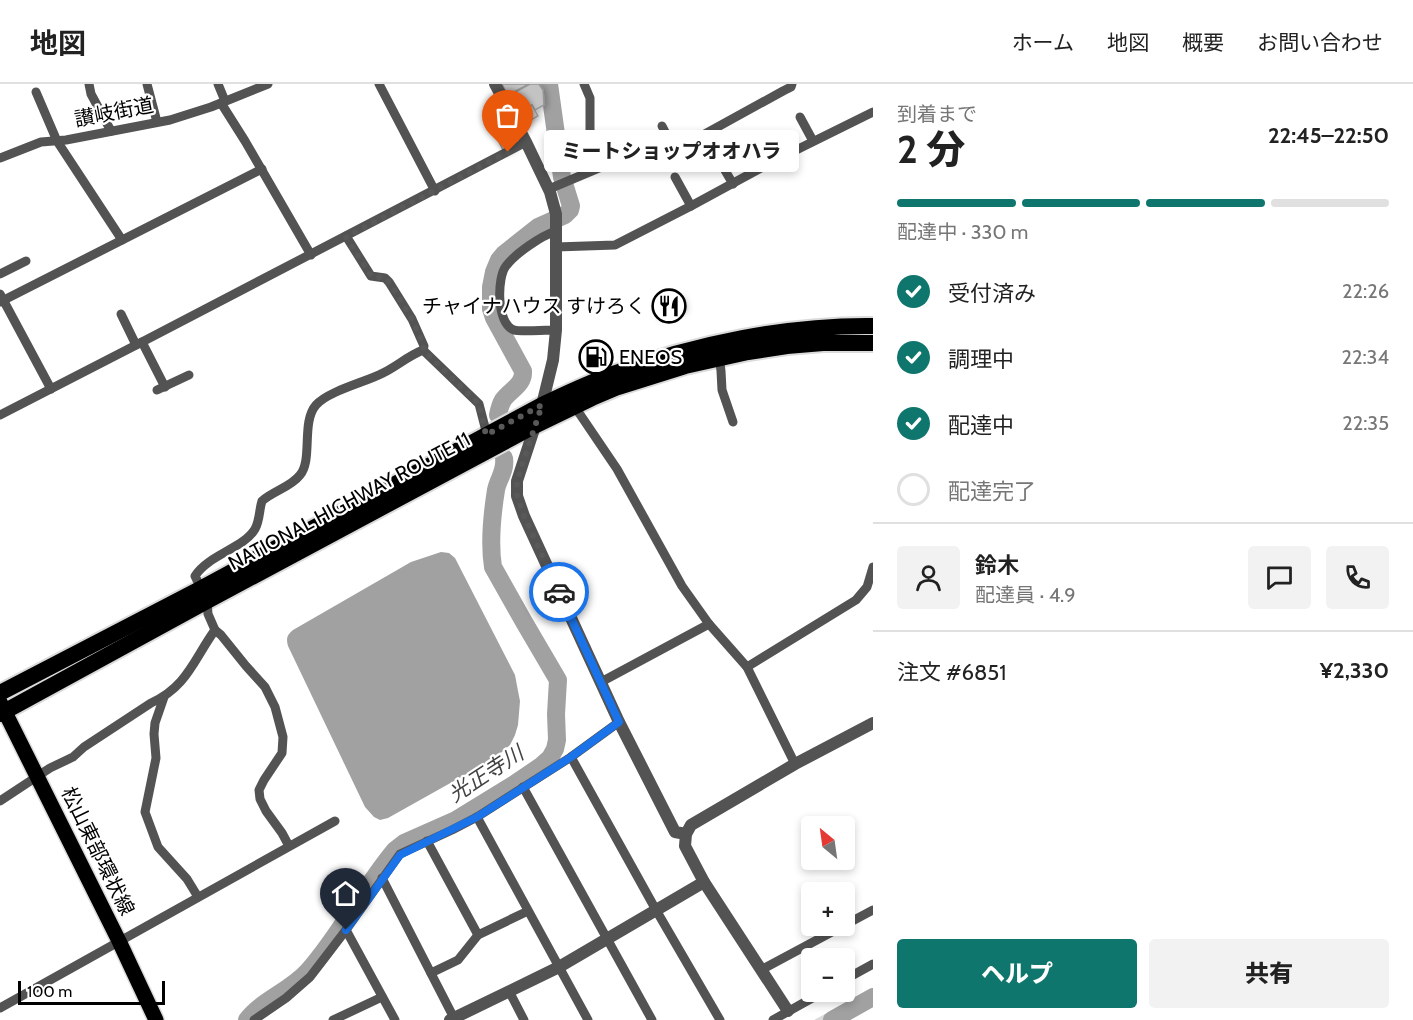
<!DOCTYPE html>
<html lang="ja">
<head>
<meta charset="utf-8">
<style>
	:root { --surface:#fff; --page:#f2f2f2; --text:#222; --muted:#767676; --line:#e0e0e0; --accent:#0f766e }
	body { margin:0; font-family:Cabin,"Noto Sans JP",sans-serif; background:var(--page); color:var(--text); height:100vh; display:flex; flex-direction:column; font-size:22px; white-space:nowrap }
	* { box-sizing:border-box; margin:0 }
	p { font-size:20px; color:var(--muted) }
	.icon { flex:none; width:33px; height:33px; fill:none; stroke:currentColor; stroke-width:2; stroke-linecap:round; stroke-linejoin:round }
	.map { position:relative; flex:1; overflow:hidden }
	.side { display:flex; flex-direction:column; background:var(--surface); width:540px }
	.side>* { flex:none }
	.needle { width:39px; rotate:331deg }
	.controls { position:absolute; left:801px; top:732px; display:grid; gap:12px }
	.controls a { display:grid; place-items:center; width:54px; height:54px; border-radius:6px; background:var(--surface); box-shadow:0 3px 9px #0003; font-size:30px }
	.scale { position:absolute; left:18px; bottom:15px; width:147px; box-sizing:border-box; padding-left:6px; border:3px solid #000; border-top:0; font-size:16px; line-height:21px; white-space:nowrap; color:#000; -webkit-text-stroke:4px #fff; paint-order:stroke }
	.pin { position:absolute; display:grid; place-items:center; width:51px; height:51px; color:#fff; margin:-62px -26px; border-radius:50% 50% 50% 0; rotate:-45deg; box-shadow:0 0 6px #0007 }
	.pin .icon { rotate:45deg }
	.courier { position:absolute; display:grid; place-items:center; width:60px; height:60px; margin:-30px; border:4px solid #1a73e8; border-radius:50%; background:#fff; color:#222; box-shadow:0 2px 8px #0007 }
	.bubble { position:absolute; height:42px; border-radius:6px; background:var(--surface); box-shadow:0 3px 9px #0003; font-size:20px; font-weight:800; line-height:42px; text-align:center }
	.head em { font-style:normal; font-weight:800 }
	.head div { display:flex; flex-direction:column-reverse }
	.head { display:flex; align-items:center; justify-content:space-between; height:102px; padding:0 24px }
	h1 { font-size:39px; font-weight:800; line-height:45px }
	.bar { display:grid; grid-template-columns:repeat(4,1fr); gap:9px 6px; align-content:center; height:72px; padding:0 24px }
	.bar i { height:8px; border-radius:4px; background:var(--line) }
	.bar .current { background:var(--accent) }
	.bar p { grid-column:span 4 }
	.line { display:flex; align-items:center; gap:15px; padding:0 24px; border-top:2px solid var(--line) }
	.line div { flex:1 }
	.round { display:grid; place-items:center; flex:none; width:63px; height:63px; border-radius:6px; background:var(--page) }
	ol { padding:0 24px; list-style:none }
	li { display:flex; align-items:center; gap:18px; height:66px }
	li p { margin-inline-start:auto }
	li .icon { padding:6px; border-radius:50%; background:var(--accent); color:#fff; stroke-width:4 }
	li:last-child { color:var(--muted) }
	li i { width:33px; height:33px; border:3px solid var(--line); border-radius:50% }
	.primary-button { display:flex; gap:12px; margin-top:auto; padding:12px 24px }
	.primary-button a { flex:1; height:69px; border-radius:6px; background:var(--accent); color:#fff; font-size:24px; font-weight:800; line-height:69px; text-align:center }
	.primary-button a+a { background:var(--page); color:var(--text) }
	header { display:flex; align-items:center; gap:36px; box-sizing:border-box; height:84px; padding:0 30px; background:var(--surface); border-bottom:2px solid var(--line) }
	header strong { font-size:28px }
	nav { display:flex; gap:33px; margin-inline-start:auto; font-size:21px }
	main { display:flex; flex:1; min-height:0 }
	.map>svg:first-child { display:block }
	.green { fill:#dadada }
	.water { fill:#a1a1a1 }
	.lines { fill:none; stroke-linecap:round; stroke-linejoin:round }
	.river { stroke:#a1a1a1; stroke-width:18 }
	.building { fill:#c3c3c3; stroke:#979797; stroke-width:1.5; filter:url(#shadow) }
	.primary-casing { stroke:#dbdbdb; stroke-width:18 }
	.trunk-casing { stroke:#dbdbdb; stroke-width:20 }
	.minor { stroke:#535353; stroke-width:9 }
	.tertiary { stroke:#535353; stroke-width:12 }
	.primary { stroke:#000; stroke-width:15 }
	.trunk { stroke:#000; stroke-width:16 }
	.done { stroke:#595959; stroke-width:6; stroke-dasharray:0 10.8 }
	.route { stroke:#1a73e8; stroke-width:8 }
	.labels { text-anchor:middle; stroke-width:4.5; stroke-linejoin:round; paint-order:stroke }
	.street-label { font-size:20px; fill:#000; stroke:#fff }
	.poi-label { font-size:20px; fill:#000; stroke:#fff; text-anchor:end }
	.water-label { font-size:21px; font-style:italic; fill:#424242; stroke:#fff }
</style>
</head>
<body>
<header>
<strong>地図</strong>
<nav><a>ホーム</a><a>地図</a><a>概要</a><a>お問い合わせ</a></nav>
</header>
<main>
<div class="map">
<svg width="873" height="936" viewBox="0 0 873 936">
	<defs>
		<filter id="shadow"><feDropShadow dx="3" dy="2" stdDeviation="3" flood-color="#0004"/></filter>
	</defs>
	<rect width="100%" height="100%" fill="#fff"/>
	<polygon class="green" points="873,904 873,919 841,936 814,936"/>
	<path class="water" d="M441,468L449,469L455,474L515,591L518,607L520,617L518,641L515,651L510,661L495,674L388,734L380,736L374,733L365,723L288,562C286,554 287,551 293,546L411,478Z"/>
	<g class="lines">
		<g class="river">
			<path d="M498,331C499,326 500,321 503,316C510,306 524,301 523,287L494,234L491,225V203L494,188L499,176L504,170L538,143L565,131L570,126L571,122L562,93L549,0"/>
			<path d="M247,936C262,916 290,907 308,887C341,850 363,804 395,766L404,759L456,736L513,701L541,682L550,674L555,665L557,656L556,630L558,596L524,538L493,483C489,458 492,431 496,406C498,395 506,387 504,374"/>
			<polyline points="832,936 873,913"/>
		</g>
	</g>
	<g class="building">
		<polygon points="502,0 529,0 508,11"/>
		<polygon points="530,0 539,0 543,6 544,21 535,26 532,21 520,28 510,11"/>
		<polygon points="532,21 538,32 526,39 520,28"/>
		<polygon points="509,50 515,62 504,68 498,56"/>
		<polygon points="681,212 684,225 657,232 653,219"/>
	</g>
	<g class="lines">
		<g class="primary-casing">
			<polyline id="primary" points="0,618 119,857 156,936"/>
		</g>
		<g class="trunk-casing">
			<g id="trunk">
				<path d="M0,609L200,505L542,321C565,310 589,299 613,290C694,260 787,241 873,242"/>
				<polyline points="0,630 207,517 534,342 592,314 618,303 685,282 748,268 787,262 823,259 873,259"/>
			</g>
		</g>
		<g class="minor">
			<polyline points="89,0 91,10 111,47"/>
			<polyline points="147,0 157,38"/>
			<polyline points="218,0 225,17"/>
			<polyline points="379,0 435,107"/>
			<polyline points="584,0 590,14 590,61"/>
			<polyline points="36,8 57,57 122,156"/>
			<polyline points="221,19 245,57 311,171"/>
			<polyline points="800,33 813,57"/>
			<polyline points="662,42 675,67"/>
			<polyline points="760,53 774,77"/>
			<polyline points="716,71 733,100"/>
			<polyline points="0,74 41,58 66,56 170,36 211,23 268,0"/>
			<polyline points="654,78 783,7 791,3 792,0"/>
			<polyline points="675,93 691,122"/>
			<polyline points="549,105 606,81"/>
			<path d="M556,147C541,152 516,169 506,182C497,193 496,240 514,246C519,248 548,246 556,246"/>
			<polyline points="556,163 615,161 691,122 774,77 873,28"/>
			<polyline points="0,190 26,177"/>
			<polyline points="0,210 51,305"/>
			<polyline points="0,218 262,85"/>
			<polyline points="121,230 136,261"/>
			<polyline points="142,258 165,303"/>
			<polyline points="423,266 479,320 487,351"/>
			<polyline points="719,271 721,287 722,306 733,338"/>
			<polyline points="157,306 189,291"/>
			<polyline points="575,323 617,385 682,502 709,540 747,583 795,680"/>
			<polyline points="0,331 142,258 526,58"/>
			<polyline points="747,583 856,516 867,503 873,483"/>
			<polyline points="601,598 709,540"/>
			<polyline points="164,613 155,639 154,650 156,674 145,728 158,763 187,795 198,813"/>
			<polyline points="571,673 656,826 720,936"/>
			<polyline points="523,703 652,936"/>
			<path d="M0,717L50,684L73,673L84,663L151,619C187,603 194,575 215,546"/>
			<polyline points="477,733 588,936"/>
			<polyline points="427,757 478,851"/>
			<path d="M289,762L282,749L266,727L260,715L259,706L264,696L282,669L283,653L275,623L265,603L246,582L221,551L215,546L208,530L207,517L195,492C208,471 244,464 255,445C260,436 259,426 262,417C273,407 291,403 300,391C313,376 301,338 316,321C328,307 366,298 383,289C397,282 408,272 423,266L424,262L412,235L389,198L385,194L371,192L346,152"/>
			<polyline points="382,794 455,936"/>
			<polyline points="346,846 395,936"/>
			<polyline points="761,886 873,826"/>
			<polyline points="431,889 458,876 478,851 528,827"/>
			<polyline points="844,896 873,880"/>
			<polyline points="509,907 524,936"/>
			<polyline points="0,924 335,737"/>
			<polyline points="254,936 286,914 310,893 346,846 400,770 452,746 477,733 571,673 619,638"/>
			<polyline points="333,936 382,913"/>
			<polyline points="773,936 823,908"/>
		</g>
		<g class="tertiary">
			<polyline points="495,0 526,58 550,108 556,130 556,246 553,276 542,321 517,397 517,412 524,432 619,638 675,748 686,750"/>
			<polyline points="788,927 704,798 685,762 686,750 691,741 795,680 873,639"/>
			<polyline points="450,936 559,883 704,798"/>
		</g>
		<use href="#primary" class="primary"/>
		<use href="#trunk" class="trunk"/>
	</g>
	<g class="lines">
		<polyline class="done" points="508,68 346,153 371,192 385,194 389,198 412,235 424,262 423,266 479,320 486,351 542,321 517,397 517,412 524,432 559,508"/>
		<polyline class="route" points="346,846 400,771 477,733 571,673 619,638 559,508"/>
	</g>
	<defs>
		<g id="restaurant-ring" transform="scale(1.725)"><circle r="9.5" fill="#fff" stroke="#000" stroke-width="1.5"/><path d="M-5-6h1v4h1v-4h1v4h1v-4h1v5L-1.5 .5V6h-2V.5L-5-1ZM5-6V6H3V1.5H1.5Q1.5-4 5-6Z" fill="#000"/></g>
		<g id="fuel-ring" transform="scale(1.725)"><circle r="9.5" fill="#fff" stroke="#000" stroke-width="1.5"/><path d="M-5.5-6h7V0h2V4h1.3V-2.5L3-4.5l.8-.8L6-3V5H2.5V1h-1V6h-7ZM-4.2-4.7v3.2H.2V-4.7Z" fill="#000"/></g>
	</defs>
	<g fill-rule="evenodd">
		<use href="#restaurant-ring" x="669" y="222"/>
		<use href="#fuel-ring" x="596" y="273"/>
	</g>
	<g class="labels">
		<g class="street-label">
			<text transform="translate(114 28) rotate(-11)" y="7">讃岐街道</text>
			<text transform="translate(349 417) rotate(-28)" y="7">NATIONAL HIGHWAY ROUTE 11</text>
			<text transform="translate(98 767) rotate(64)" y="7">松山東部環状線</text>
		</g>
		<g class="poi-label">
			<text x="646" y="229">チャイナハウス すけろく</text>
			<text x="619" y="280" text-anchor="start">ENEOS</text>
		</g>
		<g class="water-label">
			<text transform="translate(486 690) rotate(-33)" y="7">光正寺川</text>
		</g>
	</g>
</svg>
<div class="controls">
<a><svg class="needle" viewBox="-14 -14 28 28"><path d="M0-13l5 13h-10z" fill="#e53935"/><path d="M0 13l5-13h-10z" fill="#767676"/></svg></a>
<a>+</a>
<a>−</a>
</div>
<div class="scale">100 m</div>
<div class="pin" style="left:508px;top:68px;background:#ea580c"><svg class="icon" aria-label="bag" viewBox="0 0 24 24"><path d="M5 8h14l-1 12H6zM9 8a3 3 0 0 1 6 0"/></svg></div>
<div class="pin" style="left:346px;top:846px;background:#1f2937"><svg class="icon" aria-label="home" viewBox="0 0 24 24"><path d="M3 11l9-7 9 7M6 9v11h12V9"/></svg></div>
<div class="courier" style="left:559px;top:508px"><svg class="icon" aria-label="car" viewBox="0 0 24 24"><path d="M5 17H2v-5l4-1 3-4h7l3 4 3 1v5h-3M9 17h6M6 11h13"/><circle cx="7" cy="17" r="2"/><circle cx="17" cy="17" r="2"/></svg></div>
<div class="bubble" style="left:544px;top:46px;width:255px">ミートショップオオハラ</div>
</div>
<section class="side">
<div class="head"><div><h1>2 分</h1><p>到着まで</p></div><em>22:45–22:50</em></div>
<div class="bar"><i class="current"></i><i class="current"></i><i class="current"></i><i></i><p>配達中 · 330 m</p></div>
<ol>
<li><svg class="icon" aria-label="check" viewBox="0 0 24 24"><path d="M5 12l5 5 9-10"/></svg>受付済み<p>22:26</p></li>
<li><svg class="icon" aria-label="check" viewBox="0 0 24 24"><path d="M5 12l5 5 9-10"/></svg>調理中<p>22:34</p></li>
<li><svg class="icon" aria-label="check" viewBox="0 0 24 24"><path d="M5 12l5 5 9-10"/></svg>配達中<p>22:35</p></li>
<li><i></i>配達完了</li>
</ol>
<div class="line" style="height:108px"><a class="round"><svg class="icon" aria-label="person" viewBox="0 0 24 24"><circle cx="12" cy="8" r="4"/><path d="M4 21q1-7 8-7t8 7"/></svg></a><div><b>鈴木</b><p>配達員 · 4.9</p></div><a class="round"><svg class="icon" aria-label="chat" viewBox="0 0 24 24"><path d="M4 5h16v11H9l-5 4z"/></svg></a><a class="round"><svg class="icon" aria-label="phone" viewBox="0 0 24 24"><path d="M5 4h4l2 5-3 2q2 4 5 5l2-3 5 2v4C11 20 4 13 5 4z"/></svg></a></div>
<div class="line" style="height:78px"><div>注文 #6851</div><b>¥2,330</b></div>
<div class="primary-button"><a>ヘルプ</a><a>共有</a></div>
</section>
</main>
</body>
</html>
